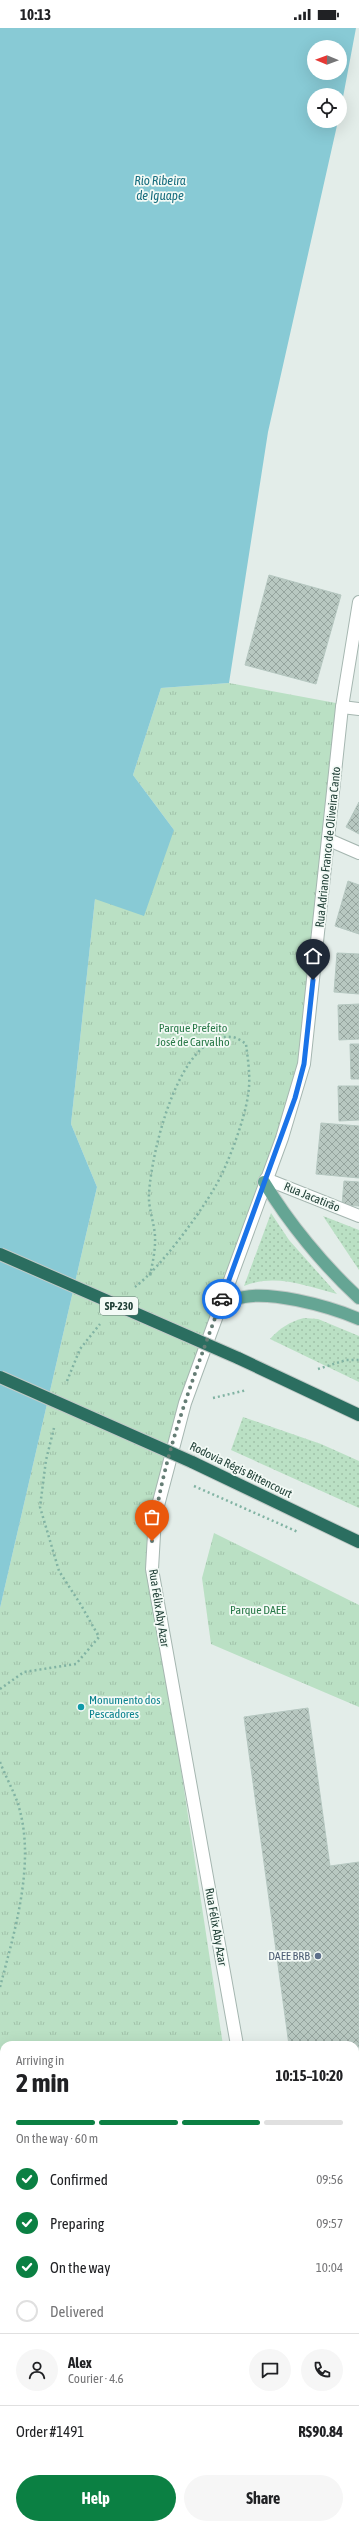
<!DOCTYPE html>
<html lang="en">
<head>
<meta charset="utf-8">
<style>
	:root { --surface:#fff; --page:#f6f6f6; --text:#202124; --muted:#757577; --line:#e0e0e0; --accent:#0b8043 }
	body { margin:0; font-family:"Asap Condensed",sans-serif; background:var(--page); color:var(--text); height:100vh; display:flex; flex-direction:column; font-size:15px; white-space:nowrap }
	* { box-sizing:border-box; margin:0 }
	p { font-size:13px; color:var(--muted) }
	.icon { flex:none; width:22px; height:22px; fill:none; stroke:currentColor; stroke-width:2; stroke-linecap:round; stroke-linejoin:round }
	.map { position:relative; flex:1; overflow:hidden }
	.side { position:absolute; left:0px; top:2013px; width:359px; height:488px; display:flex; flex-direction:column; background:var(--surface); border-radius:12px 12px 0 0; box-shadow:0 4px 16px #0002 }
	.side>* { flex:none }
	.needle { width:26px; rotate:271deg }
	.tools { position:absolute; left:307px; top:12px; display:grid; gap:8px }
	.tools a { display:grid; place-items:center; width:40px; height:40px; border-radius:50%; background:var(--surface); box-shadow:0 4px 16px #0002; font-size:20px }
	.pin { position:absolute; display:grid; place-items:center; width:34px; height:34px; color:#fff; margin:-41px -17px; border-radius:50% 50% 50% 0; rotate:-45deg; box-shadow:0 0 4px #0007 }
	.pin .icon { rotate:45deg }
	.courier { position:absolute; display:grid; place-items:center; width:40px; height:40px; margin:-20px; border:3px solid #1a73e8; border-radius:50%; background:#fff; color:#222; box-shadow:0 1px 5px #0007 }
	.head em { font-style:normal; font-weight:700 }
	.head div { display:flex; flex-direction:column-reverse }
	.head { display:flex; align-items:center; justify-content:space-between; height:68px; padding:0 16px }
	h1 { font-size:26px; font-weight:700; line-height:30px }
	.bar { display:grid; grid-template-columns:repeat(4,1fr); gap:6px 4px; align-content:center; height:48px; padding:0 16px }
	.bar i { height:5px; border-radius:3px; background:var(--line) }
	.bar .current { background:var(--accent) }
	.bar p { grid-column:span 4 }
	.line { display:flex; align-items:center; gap:10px; padding:0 16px; border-top:1px solid var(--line) }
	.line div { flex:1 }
	.round { display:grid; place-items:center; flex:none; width:42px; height:42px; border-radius:21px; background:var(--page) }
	ol { padding:0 16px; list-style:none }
	li { display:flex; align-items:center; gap:12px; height:44px }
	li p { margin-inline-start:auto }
	li .icon { padding:4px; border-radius:50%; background:var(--accent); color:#fff; stroke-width:4 }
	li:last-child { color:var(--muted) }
	li i { width:22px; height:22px; border:2px solid var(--line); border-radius:50% }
	.primary-button { display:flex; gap:8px; margin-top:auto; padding:8px 16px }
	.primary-button a { flex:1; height:46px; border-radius:24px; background:var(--accent); color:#fff; font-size:16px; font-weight:700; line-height:46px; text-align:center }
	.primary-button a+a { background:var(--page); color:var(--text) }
	.status { display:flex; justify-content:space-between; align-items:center; height:28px; padding:0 20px; background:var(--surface); direction:ltr }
	.status svg { height:11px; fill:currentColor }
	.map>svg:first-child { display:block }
	.grass { fill:url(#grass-dots) }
	.park { fill:url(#park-tufts) }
	.pitch { fill:#bae0c4 }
	.water { fill:#88cad5; fill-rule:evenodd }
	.building { fill:url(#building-cross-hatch); stroke:#b5c7c0 }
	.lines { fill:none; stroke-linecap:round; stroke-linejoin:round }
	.minor-casing { stroke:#a5b6b0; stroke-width:14 }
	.major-casing { stroke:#c1cac7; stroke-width:14 }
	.highway-casing { stroke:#c1cac7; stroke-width:14 }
	.path { stroke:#81b3a3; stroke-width:2.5; stroke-dasharray:2 3; stroke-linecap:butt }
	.minor { stroke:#fff; stroke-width:12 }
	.major { stroke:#65a594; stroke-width:12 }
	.highway { stroke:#2b6e60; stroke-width:12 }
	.highway-bridge-casing { stroke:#c1cac7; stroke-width:14; stroke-linecap:butt }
	.path-bridge { stroke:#81b3a3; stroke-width:2.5; stroke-dasharray:2 3; stroke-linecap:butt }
	.highway-bridge { stroke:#2b6e60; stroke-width:12 }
	.done { stroke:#657d75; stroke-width:4; stroke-dasharray:0 7.2 }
	.route { stroke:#1a73e8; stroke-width:5 }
	.culture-dot { fill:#0f9aa8; stroke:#f3faf6; stroke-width:1.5 }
	.service-dot { fill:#5c6f8a; stroke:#f3faf6; stroke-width:1.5 }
	.labels { text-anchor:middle; stroke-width:3.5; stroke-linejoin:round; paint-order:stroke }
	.shield { fill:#f3faf6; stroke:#607870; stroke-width:1 }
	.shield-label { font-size:11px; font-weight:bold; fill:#214037 }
	.street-label { font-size:12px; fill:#214037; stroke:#f3faf6 }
	.park-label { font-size:12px; fill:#297948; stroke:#f3faf6 }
	.culture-label { font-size:12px; fill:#0d838f; stroke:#f3faf6; text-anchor:start }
	.service-label { font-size:12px; fill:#4e5e75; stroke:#f3faf6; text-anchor:end }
	.water-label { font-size:13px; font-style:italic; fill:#186e7f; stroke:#f3faf6 }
</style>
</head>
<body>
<div class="status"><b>10:13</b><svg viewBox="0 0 49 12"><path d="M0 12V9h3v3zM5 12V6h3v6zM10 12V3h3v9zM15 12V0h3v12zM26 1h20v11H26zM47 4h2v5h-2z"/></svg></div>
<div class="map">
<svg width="359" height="2501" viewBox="0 0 359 2501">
	<defs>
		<pattern id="grass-dots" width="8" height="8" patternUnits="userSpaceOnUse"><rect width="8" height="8" fill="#bae0c4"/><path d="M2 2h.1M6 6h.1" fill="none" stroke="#a0c1a9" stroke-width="1.8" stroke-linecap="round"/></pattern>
		<pattern id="park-tufts" width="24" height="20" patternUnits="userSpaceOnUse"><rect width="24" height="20" fill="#bae0c4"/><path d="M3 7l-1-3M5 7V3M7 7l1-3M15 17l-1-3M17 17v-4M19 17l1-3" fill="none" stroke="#a0c1a9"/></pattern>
		<pattern id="building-cross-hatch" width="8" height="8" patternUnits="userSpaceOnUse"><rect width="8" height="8" fill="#b8c8c1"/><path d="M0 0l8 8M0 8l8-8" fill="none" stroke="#95a49e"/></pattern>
	</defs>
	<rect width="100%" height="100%" fill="#e3ede9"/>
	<g class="grass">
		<path d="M271,1185L289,1212L337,1266C306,1258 275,1245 244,1258Z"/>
		<polygon points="323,1188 359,1202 359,1242"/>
		<path d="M304,1290L318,1291L359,1308V1354L270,1311C280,1300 289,1294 304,1290Z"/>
		<polygon points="243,1389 321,1416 359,1433 359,1480 231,1422"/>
	</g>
	<g class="park">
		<polygon points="229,655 341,676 303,1034 153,1484 155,1571 223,2017 4,2017 4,2497 32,2497 25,2501 0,2501 0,1580 97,1159 71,1096 95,871 174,802 133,747 161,660"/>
		<polygon points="214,1505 359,1577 359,1679 211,1616 202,1550"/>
	</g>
	<polygon class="pitch" points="4,2158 4,2428 0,2429 0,2160"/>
	<path class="water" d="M0,0H356L340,85V67H314V93H338L268,404L229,655L161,660L133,747L174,802L144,888L95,871L71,1096L97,1159L0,1580ZM314,19H340V45H314Z"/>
	<g class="building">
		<polygon points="269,547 341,567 316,656 245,637"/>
		<polygon points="359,774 359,806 346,799"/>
		<polygon points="348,853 359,857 359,906 335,898"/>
		<polygon points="337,925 359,926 359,966 334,964"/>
		<polygon points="359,976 359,1011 339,1012 338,977"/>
		<polygon points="350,1016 359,1016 359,1051 351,1051"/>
		<polygon points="338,1058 359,1058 359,1092 339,1093"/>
		<polygon points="321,1095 359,1098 359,1150 316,1146"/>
		<polygon points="344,1153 359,1154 359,1178 342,1177"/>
		<polygon points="308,1680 330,1838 359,1834 359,2019 289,2017 244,1689"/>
		<rect x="355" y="2055" width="4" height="67"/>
		<polygon points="134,2497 194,2497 196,2501 129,2501"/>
		<polygon points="279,2497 340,2497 345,2501 279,2501"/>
	</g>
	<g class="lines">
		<g class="minor-casing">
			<g id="minor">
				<polyline points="342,679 359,681"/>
				<polyline points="329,812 359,825"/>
				<polyline points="266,1151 359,1188"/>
				<polyline points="237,2017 158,1575 152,1541 155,1489 185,1375 282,1110 304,1036 342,679 359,574"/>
				<polyline points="0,2230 4,2232"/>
				<polyline points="355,2261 359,2260"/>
				<polyline points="355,2408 359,2408"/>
				<polyline points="355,2472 359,2475"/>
				<polyline points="39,2501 49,2497"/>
				<polyline points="263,2501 264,2497"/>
			</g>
		</g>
		<g class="major-casing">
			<g id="major">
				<path d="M264,1154C288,1194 324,1238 359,1270"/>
				<path d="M217,1285C222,1280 227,1275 234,1272C263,1259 331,1279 359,1291"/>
			</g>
		</g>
		<g class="highway-casing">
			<g id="highway">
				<polyline points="238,1330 359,1387"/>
				<polyline points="192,1434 359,1514"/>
			</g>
		</g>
		<g class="path">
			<path d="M135,1259C160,1240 199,1187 215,1159C227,1139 245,1091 248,1067C251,1051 248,1032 246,1016C242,1013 236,1009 232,1009C179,1003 151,1126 149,1166C148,1182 156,1198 155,1214C155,1225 152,1237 150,1248"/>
			<polyline points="318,1341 346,1332 359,1332"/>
			<polyline points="67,1353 80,1321 100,1296"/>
			<polyline points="213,1370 247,1362"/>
			<polyline points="0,1661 24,1644 76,1636 99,1609 81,1577 59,1543 40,1479 46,1432 54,1400"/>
			<path d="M0,1734C5,1747 12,1760 17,1773C37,1831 15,1902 0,1959"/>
			<polyline points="0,2125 4,2126"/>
		</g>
		<use href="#minor" class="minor"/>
		<use href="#major" class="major"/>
		<use href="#highway" class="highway"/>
		<g class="highway-bridge-casing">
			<g id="highway-bridge">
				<polyline points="0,1226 238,1330"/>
				<polyline points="0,1349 192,1434"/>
			</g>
		</g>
		<polyline class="path-bridge" points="194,1458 298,1504"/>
		<use href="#highway-bridge" class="highway-bridge"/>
	</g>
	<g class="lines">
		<path class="done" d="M152,1513C161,1432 194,1348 222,1271"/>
		<polyline class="route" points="222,1271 295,1070 304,1036 313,952"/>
	</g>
	<circle class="culture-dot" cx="81" cy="1679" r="4"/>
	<circle class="service-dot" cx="318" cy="1928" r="4"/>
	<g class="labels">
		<rect class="shield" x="100" y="1269" width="38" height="18" rx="3"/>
		<g class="shield-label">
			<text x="119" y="1282">SP-230</text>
		</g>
		<g class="street-label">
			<text transform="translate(328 819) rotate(-84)" y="4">Rua Adriano Franco de Oliveira Canto</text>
			<text transform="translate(312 1169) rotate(22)" y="4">Rua Jacatirão</text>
			<text transform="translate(241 1442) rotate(26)" y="4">Rodovia Régis Bittencourt</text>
			<text transform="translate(159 1580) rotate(81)" y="4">Rua Félix Aby Azar</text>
			<text transform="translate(216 1899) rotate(80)" y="4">Rua Félix Aby Azar</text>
		</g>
		<g class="park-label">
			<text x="193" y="1004">Parque Prefeito<tspan x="193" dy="14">José de Carvalho</tspan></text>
			<text x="258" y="1586">Parque DAEE</text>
		</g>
		<g class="culture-label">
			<text x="89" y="1676">Monumento dos<tspan x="89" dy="14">Pescadores</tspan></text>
		</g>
		<g class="service-label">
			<text x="310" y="1932">DAEE BRB</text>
		</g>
		<g class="water-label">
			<text x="160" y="157">Rio Ribeira<tspan x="160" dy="15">de Iguape</tspan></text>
		</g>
	</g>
</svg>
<div class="tools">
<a><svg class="needle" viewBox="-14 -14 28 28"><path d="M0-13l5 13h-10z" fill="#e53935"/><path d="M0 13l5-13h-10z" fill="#757577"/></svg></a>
<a><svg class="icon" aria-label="locate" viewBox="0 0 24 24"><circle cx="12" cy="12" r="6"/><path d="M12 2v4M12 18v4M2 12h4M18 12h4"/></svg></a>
</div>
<div class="pin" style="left:152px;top:1513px;background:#ea580c"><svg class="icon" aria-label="bag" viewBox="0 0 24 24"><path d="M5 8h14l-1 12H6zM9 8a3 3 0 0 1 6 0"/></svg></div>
<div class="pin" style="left:313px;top:952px;background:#1f2937"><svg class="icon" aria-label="home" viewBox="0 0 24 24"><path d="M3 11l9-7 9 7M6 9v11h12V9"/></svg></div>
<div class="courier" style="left:222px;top:1271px"><svg class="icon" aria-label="car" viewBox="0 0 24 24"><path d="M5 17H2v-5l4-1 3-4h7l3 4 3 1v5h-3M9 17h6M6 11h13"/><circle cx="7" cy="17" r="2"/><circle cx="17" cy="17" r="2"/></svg></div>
<section class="side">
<div class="head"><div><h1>2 min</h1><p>Arriving in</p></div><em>10:15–10:20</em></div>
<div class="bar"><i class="current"></i><i class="current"></i><i class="current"></i><i></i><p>On the way · 60 m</p></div>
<ol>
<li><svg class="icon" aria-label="check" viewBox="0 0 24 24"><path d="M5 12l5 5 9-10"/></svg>Confirmed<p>09:56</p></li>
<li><svg class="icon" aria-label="check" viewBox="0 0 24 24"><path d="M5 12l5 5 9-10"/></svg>Preparing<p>09:57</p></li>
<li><svg class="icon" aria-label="check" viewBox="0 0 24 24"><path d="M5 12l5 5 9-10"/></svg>On the way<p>10:04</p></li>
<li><i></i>Delivered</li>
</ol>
<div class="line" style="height:72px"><a class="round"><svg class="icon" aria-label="person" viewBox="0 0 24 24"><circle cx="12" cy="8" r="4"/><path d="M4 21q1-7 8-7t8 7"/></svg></a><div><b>Alex</b><p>Courier · 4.6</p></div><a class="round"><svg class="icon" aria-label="chat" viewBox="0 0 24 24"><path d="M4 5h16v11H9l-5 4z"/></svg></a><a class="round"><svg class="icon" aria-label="phone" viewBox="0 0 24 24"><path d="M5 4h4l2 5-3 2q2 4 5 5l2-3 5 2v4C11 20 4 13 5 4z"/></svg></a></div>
<div class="line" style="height:52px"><div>Order #1491</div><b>R$90.84</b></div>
<div class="primary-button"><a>Help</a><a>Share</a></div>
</section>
</div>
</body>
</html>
